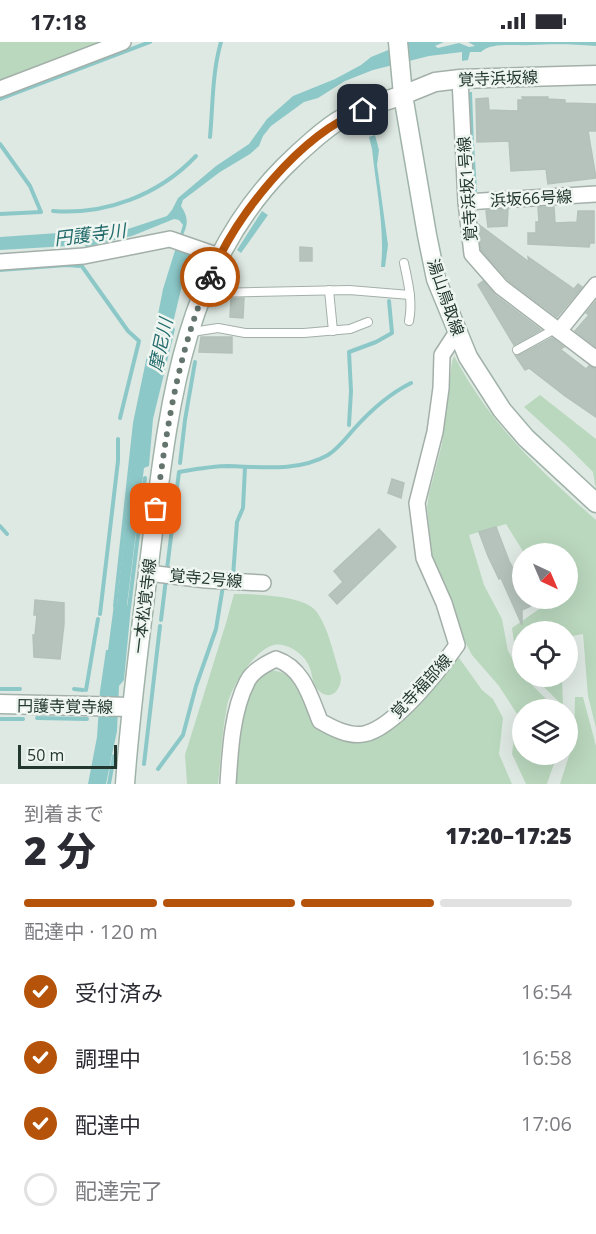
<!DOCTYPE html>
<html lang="ja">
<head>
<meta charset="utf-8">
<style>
	:root { --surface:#fff; --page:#f2f2f3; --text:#2b2b33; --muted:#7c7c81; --line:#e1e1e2; --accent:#b45309 }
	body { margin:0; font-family:"Open Sans","Noto Sans JP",sans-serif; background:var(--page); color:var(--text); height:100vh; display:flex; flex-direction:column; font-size:22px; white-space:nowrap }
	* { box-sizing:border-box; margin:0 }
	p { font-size:20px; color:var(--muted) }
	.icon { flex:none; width:33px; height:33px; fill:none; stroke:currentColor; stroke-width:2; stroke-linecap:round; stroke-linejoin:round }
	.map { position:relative; height:742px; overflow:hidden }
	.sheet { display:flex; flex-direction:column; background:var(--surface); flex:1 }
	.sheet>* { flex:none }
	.needle { width:39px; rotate:136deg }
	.fabs { position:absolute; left:512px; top:501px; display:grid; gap:12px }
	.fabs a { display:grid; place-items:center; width:66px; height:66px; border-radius:50%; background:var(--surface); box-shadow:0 6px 24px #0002; font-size:30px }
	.scale { position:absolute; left:18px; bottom:15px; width:99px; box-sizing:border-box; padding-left:6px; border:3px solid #22372e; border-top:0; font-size:16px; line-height:21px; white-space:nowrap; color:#22372e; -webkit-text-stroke:4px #eff6f1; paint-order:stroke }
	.pin { position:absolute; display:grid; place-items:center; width:51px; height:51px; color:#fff; margin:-26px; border-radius:12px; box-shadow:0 3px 9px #0006 }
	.courier { position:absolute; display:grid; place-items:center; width:60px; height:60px; margin:-30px; border:4px solid #b45309; border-radius:50%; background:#fff; color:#222; box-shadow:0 2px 8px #0007 }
	.headline em { font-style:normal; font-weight:800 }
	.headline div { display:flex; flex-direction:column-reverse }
	.headline { display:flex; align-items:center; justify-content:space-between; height:102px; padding:0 24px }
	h1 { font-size:39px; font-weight:800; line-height:45px }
	.bar { display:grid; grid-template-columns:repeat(4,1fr); gap:9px 6px; align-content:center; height:72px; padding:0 24px }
	.bar i { height:8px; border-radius:4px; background:var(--line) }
	.bar .current { background:var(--accent) }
	.bar p { grid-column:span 4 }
	ol { padding:0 24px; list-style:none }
	li { display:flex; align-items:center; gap:18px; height:66px }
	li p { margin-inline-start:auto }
	li .icon { padding:6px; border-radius:50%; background:var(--accent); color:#fff; stroke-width:4 }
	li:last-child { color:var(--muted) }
	li i { width:33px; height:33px; border:3px solid var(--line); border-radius:50% }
	.status { display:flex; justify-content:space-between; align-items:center; height:42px; padding:0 30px; background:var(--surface); direction:ltr }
	.status svg { height:16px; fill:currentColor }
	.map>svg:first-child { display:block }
	.green { fill:#bad8be }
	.water { fill:#8dc8c8 }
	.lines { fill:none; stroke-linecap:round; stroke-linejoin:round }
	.stream { stroke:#8dc8c8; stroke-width:4 }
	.building { fill:#b5c3bc; stroke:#b3c1b9; stroke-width:1.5 }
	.service-casing { stroke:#a3b0a9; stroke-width:10 }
	.minor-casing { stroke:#a3b0a9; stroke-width:18 }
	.tertiary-casing { stroke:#a3b0a9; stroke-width:21 }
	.secondary-casing { stroke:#a0b3a9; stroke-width:21 }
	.service { stroke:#fff; stroke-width:8 }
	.minor { stroke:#fff; stroke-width:15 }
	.tertiary { stroke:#fff; stroke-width:18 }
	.secondary { stroke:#fff; stroke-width:18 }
	.done { stroke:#64756d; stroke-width:6; stroke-dasharray:0 10.8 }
	.route { stroke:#b45309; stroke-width:8 }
	.labels { text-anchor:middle; stroke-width:5; stroke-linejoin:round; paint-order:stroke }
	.street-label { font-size:16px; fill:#22372e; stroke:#eff6f1 }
	.water-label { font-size:18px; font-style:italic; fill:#236b6c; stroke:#eff6f1 }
</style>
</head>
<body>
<div class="status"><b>17:18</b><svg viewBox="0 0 49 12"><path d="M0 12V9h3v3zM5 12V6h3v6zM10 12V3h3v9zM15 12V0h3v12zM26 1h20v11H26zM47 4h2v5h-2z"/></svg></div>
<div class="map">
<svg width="596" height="742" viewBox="0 0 596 742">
	<rect width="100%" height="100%" fill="#dfe9e3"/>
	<g class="green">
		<polygon points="0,0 113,0 0,42"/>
		<path d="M454,314C492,384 536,425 596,478V686L588,654L583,592L567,595V590H522V620L515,607L512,586L552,558L551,557L567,556V512L524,511L506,482L469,493L484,543L502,577L508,609L522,634L524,635L556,667L522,668V712L557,713L547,742H526L512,712L517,672L499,644L472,613L464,598L432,513L427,466L429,452L442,402L452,320Z"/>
		<polygon points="540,353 596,397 596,449 593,430 568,405 524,365"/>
		<path d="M234,552C253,552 304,553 316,569C329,586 334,615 341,635C341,649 330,660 318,648C311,641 313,630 308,622C303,611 285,600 274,603C254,608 231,645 227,664C222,689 221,716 218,742H187L185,713L226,581Z"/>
		<path d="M457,613L482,648L493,657L503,676L499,712L512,742H234C236,715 239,663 255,641C259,636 265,632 269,628C304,630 300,662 316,683C323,692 338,697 348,699C360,700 369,702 379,695C394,686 404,672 416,660C427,648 440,637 452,625Z"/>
		<polygon points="534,635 562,635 563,664"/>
		<polygon points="575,655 583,655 596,704 596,742 560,742 574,698"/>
	</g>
	<g class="water">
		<path d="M408,0H444L435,4L438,6L459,1L469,5L475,4L468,0H596V4C572,2 553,2 530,3C515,4 491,0 481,10H470L468,18L462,19V10L429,14L373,28L345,39L318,56L304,60L271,84L263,94L259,104L250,112L220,130L183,158L181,164C189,176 188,183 182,195L194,208L184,235L172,285L175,287L153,377L149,424L144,426L127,563L131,564L124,638L119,644L117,689L106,742H88L97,695L100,649L106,608H108L114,562H117L136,384L163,247L183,183L179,178L174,177L132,194L86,205L85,203L0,208V195L58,191L114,184L118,188L122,189L167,174L172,168L178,156L216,124L249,102L267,77L293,54L335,37L361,23L371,15Z"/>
		<polygon points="468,50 472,50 474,104 470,104"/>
		<path d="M375,93L379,108L377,123L388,203L385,225H381C385,185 376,146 372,107L369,95Z"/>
		<polygon points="262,169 268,173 241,211 237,208"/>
	</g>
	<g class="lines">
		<g class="stream">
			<polyline points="0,57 150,0"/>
			<path d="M210,95C213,63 212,31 221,0"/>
			<polyline points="0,102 30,144 41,170 0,172"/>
			<polyline points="472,102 475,149"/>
			<path d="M53,169C106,173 159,153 196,114"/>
			<polyline points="81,223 128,289 139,299 120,376"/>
			<polyline points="0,228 67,223 79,224"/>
			<polyline points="349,383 351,349 349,310 376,300 392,291 389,259"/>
			<polyline points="180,421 185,378 195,320"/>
			<polyline points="0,484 7,492"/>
			<path d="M167,527L179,430C196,427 212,424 229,424C262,425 298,430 328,413C339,406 346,396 354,387C371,368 389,352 411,341"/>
			<polyline points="233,534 237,480 243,466 245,425"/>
			<polyline points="115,564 135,381 149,314"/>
			<polyline points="129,566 145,436"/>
			<polyline points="100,572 118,419 118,397"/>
			<polyline points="161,578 166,537"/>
			<polyline points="0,647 20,647"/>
			<polyline points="74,647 83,648"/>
			<polyline points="86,648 98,577"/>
			<polyline points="37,676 87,677"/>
			<polyline points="0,677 23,677"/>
			<polyline points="144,722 160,584"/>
			<polyline points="158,727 183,693 196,644 216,587 223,544"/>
			<polyline points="109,742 114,714"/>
		</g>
	</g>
	<g class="building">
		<polygon points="522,55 548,55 548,57 565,58 565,61 596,62 596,89 588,89 596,136 548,142 546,127 511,129 509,99 477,100 476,57 488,56 489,68 518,69 518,58 523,58"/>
		<polygon points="538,165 554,165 555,181 577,180 578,169 594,169 594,201 590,201 589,205 528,202 528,191 536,191 536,180 539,180"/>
		<polygon points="508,167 507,184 488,185 486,169"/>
		<polygon points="478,182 529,220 528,215 574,247 578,242 582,245 557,275 508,238 481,208"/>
		<polygon points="300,205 312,206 312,219 300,219"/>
		<polygon points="483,239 495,253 541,288 514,303 478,243"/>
		<polygon points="244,256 243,276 230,275 231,257"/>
		<polygon points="596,259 596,305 575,289 589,273 586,271"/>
		<polygon points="201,295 232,295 232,311 199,310"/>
		<polygon points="552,296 564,305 560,307 586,327 589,324 596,327 596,375 565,354 529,326 525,328 515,313 520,313"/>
		<polygon points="392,437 404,441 401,456 388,451"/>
		<polygon points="496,485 509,519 522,543 522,556 527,556 531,564 522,568 522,583 501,536 499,537 488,514 479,490"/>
		<polygon points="379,487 396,505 337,562 329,553 343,540 334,529"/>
		<polygon points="35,558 64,561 64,582 60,617 34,615 33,593 35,593 37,573 34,573"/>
	</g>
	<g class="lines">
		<g class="service-casing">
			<g id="service">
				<path d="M404,221C408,240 413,259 409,279"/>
				<polyline points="329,248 333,289"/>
				<polyline points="205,253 212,251 349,248 410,253"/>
				<polyline points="192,290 218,286 245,291 304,291 350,287 368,280"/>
				<polyline points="517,308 555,287"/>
			</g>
		</g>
		<g class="minor-casing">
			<g id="minor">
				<polyline points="460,37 466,160 472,212 501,245 596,317"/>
				<polyline points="0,47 123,0"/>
				<polyline points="466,160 596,152"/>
				<polyline points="0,220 84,214 170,197 219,214"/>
				<polyline points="559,289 596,243"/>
				<polyline points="148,531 206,538 263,541"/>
				<path d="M228,742C230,710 232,669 247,640C252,629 265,622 276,617C303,626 310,654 320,679C332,686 349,695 364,692C394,686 439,629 457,603L444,561L424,516L417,461L435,390L441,346L442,313L457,290"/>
			</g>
		</g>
		<g class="tertiary-casing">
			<g id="tertiary">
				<polyline points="403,53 435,40 460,37 596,33"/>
				<polyline points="0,662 131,665"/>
			</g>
		</g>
		<g class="secondary-casing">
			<g id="secondary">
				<polyline points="398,0 403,53 427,193 436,237 468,315 502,368 526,396 596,461"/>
				<path d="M125,742C131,660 142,580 152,498C169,363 183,227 284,125C298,111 326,85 343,76C361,66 383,60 403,53"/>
			</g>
		</g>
		<use href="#service" class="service"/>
		<use href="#minor" class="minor"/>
		<use href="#tertiary" class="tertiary"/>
		<use href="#secondary" class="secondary"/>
	</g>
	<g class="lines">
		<path class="done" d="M156,467C167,385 177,313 210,235"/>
		<path class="route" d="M210,235C236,173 299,93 363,68"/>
	</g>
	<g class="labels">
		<g class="street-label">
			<text transform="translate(498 36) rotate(-2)" y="6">覚寺浜坂線</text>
			<text transform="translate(467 147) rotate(-94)" y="6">覚寺浜坂1号線</text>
			<text transform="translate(531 156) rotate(-3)" y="6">浜坂66号線</text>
			<text transform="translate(446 255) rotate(71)" y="6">湯山鳥取線</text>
			<text transform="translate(206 536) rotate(5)" y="6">覚寺2号線</text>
			<text transform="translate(144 564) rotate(-83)" y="6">一本松覚寺線</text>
			<text transform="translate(421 644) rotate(-47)" y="6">覚寺福部線</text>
			<text transform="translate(65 664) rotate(1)" y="6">円護寺覚寺線</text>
		</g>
		<g class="water-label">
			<text transform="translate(90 193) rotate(-7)" y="6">円護寺川</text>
			<text transform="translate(161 303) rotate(-78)" y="6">摩尼川</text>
		</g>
	</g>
</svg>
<div class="fabs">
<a><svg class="needle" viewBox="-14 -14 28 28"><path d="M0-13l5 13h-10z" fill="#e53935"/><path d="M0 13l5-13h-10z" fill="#7c7c81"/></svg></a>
<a><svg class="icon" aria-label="locate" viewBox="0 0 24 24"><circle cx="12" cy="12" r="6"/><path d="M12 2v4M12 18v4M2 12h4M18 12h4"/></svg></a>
<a><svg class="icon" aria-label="layers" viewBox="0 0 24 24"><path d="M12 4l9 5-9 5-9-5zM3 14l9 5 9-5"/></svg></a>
</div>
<div class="scale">50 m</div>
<div class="pin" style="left:156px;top:467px;background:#ea580c"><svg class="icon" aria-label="bag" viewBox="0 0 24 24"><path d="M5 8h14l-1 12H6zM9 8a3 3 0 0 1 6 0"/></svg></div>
<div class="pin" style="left:363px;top:68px;background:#1f2937"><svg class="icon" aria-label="home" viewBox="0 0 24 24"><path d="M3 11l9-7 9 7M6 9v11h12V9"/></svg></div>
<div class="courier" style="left:210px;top:235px"><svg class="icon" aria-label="bike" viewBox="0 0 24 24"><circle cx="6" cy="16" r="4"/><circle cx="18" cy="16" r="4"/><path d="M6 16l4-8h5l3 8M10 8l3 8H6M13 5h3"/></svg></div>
</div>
<section class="sheet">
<div class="headline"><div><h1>2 分</h1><p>到着まで</p></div><em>17:20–17:25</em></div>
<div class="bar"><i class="current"></i><i class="current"></i><i class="current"></i><i></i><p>配達中 · 120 m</p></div>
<ol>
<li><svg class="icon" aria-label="check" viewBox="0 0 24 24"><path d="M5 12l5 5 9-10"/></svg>受付済み<p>16:54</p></li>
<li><svg class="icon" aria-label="check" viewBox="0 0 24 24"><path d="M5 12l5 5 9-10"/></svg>調理中<p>16:58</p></li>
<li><svg class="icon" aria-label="check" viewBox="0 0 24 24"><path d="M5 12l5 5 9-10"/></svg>配達中<p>17:06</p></li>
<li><i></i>配達完了</li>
</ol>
</section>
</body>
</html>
